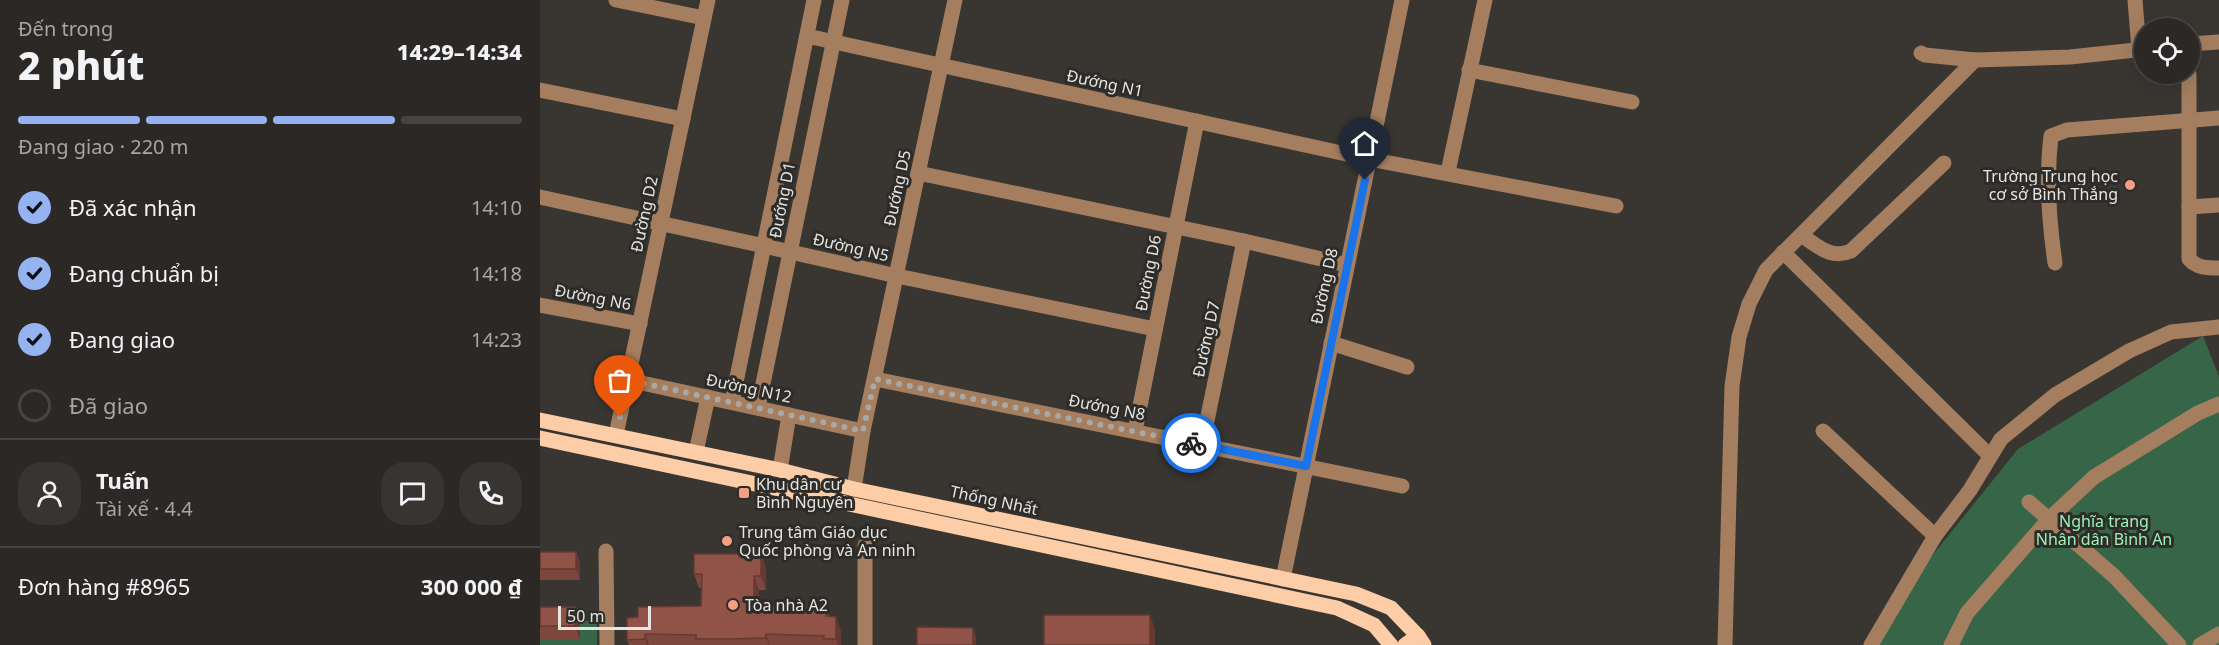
<!DOCTYPE html>
<html lang="vi">
<head>
<meta charset="utf-8">
<style>
	:root { --surface:#2b2826; --page:#373432; --text:#f1f3f6; --muted:#a6a6a7; --line:#474443; --accent:#95b2f1 }
	body { margin:0; font-family:"Noto Sans",sans-serif; background:var(--page); color:var(--text); height:100vh; display:flex; flex-direction:column; font-size:22px; white-space:nowrap }
	* { box-sizing:border-box; margin:0 }
	p { font-size:20px; color:var(--muted) }
	.icon { flex:none; width:33px; height:33px; fill:none; stroke:currentColor; stroke-width:2; stroke-linecap:round; stroke-linejoin:round }
	.map { position:relative; flex:1; overflow:hidden }
	.sheet { display:flex; flex-direction:column; background:var(--surface); width:540px }
	.sheet>* { flex:none }
	.fabs { position:absolute; left:1594px; top:18px; display:grid; gap:12px }
	.fabs a { display:grid; place-items:center; width:66px; height:66px; border-radius:50%; background:var(--surface); box-shadow:0 6px 24px #0002,0 0 0 2px var(--line); font-size:30px }
	.scale { position:absolute; left:18px; bottom:15px; width:93px; box-sizing:border-box; padding-left:6px; border:3px solid #e6e5e2; border-top:0; font-size:16px; line-height:21px; white-space:nowrap; color:#e6e5e2; -webkit-text-stroke:4px #2e2c28; paint-order:stroke }
	.pin { position:absolute; display:grid; place-items:center; width:51px; height:51px; color:#fff; margin:-62px -26px; border-radius:50% 50% 50% 0; rotate:-45deg; box-shadow:0 0 6px #0007 }
	.pin .icon { rotate:45deg }
	.courier { position:absolute; display:grid; place-items:center; width:60px; height:60px; margin:-30px; border:4px solid #1a73e8; border-radius:50%; background:#fff; color:#222; box-shadow:0 2px 8px #0007 }
	.overview em { font-style:normal; font-weight:800 }
	.overview div { display:flex; flex-direction:column-reverse }
	.overview { display:flex; align-items:center; justify-content:space-between; height:102px; padding:0 18px }
	h1 { font-size:39px; font-weight:800; line-height:45px }
	.bar { display:grid; grid-template-columns:repeat(4,1fr); gap:9px 6px; align-content:center; height:72px; padding:0 18px }
	.bar i { height:8px; border-radius:4px; background:var(--line) }
	.bar .active { background:var(--accent) }
	.bar p { grid-column:span 4 }
	.line { display:flex; align-items:center; gap:15px; padding:0 18px; border-top:2px solid var(--line) }
	.line div { flex:1 }
	.round { display:grid; place-items:center; flex:none; width:63px; height:63px; border-radius:24px; background:var(--page) }
	ol { padding:0 18px; list-style:none }
	li { display:flex; align-items:center; gap:18px; height:66px }
	li p { margin-inline-start:auto }
	li .icon { padding:6px; border-radius:50%; background:var(--accent); color:#111; stroke-width:4 }
	li:last-child { color:var(--muted) }
	li i { width:33px; height:33px; border:3px solid var(--line); border-radius:50% }
	main { display:flex; flex:1; min-height:0 }
	.map>svg:first-child { display:block }
	.green { fill:#366647 }
	.lines { fill:none; stroke-linecap:round; stroke-linejoin:round }
	.minor { stroke:#a47e5f; stroke-width:15 }
	.major { stroke:#fccda6; stroke-width:15 }
	.wall { fill:#7d473e }
	.shaded-wall { fill:#663a32 }
	.building { fill:#915348; stroke:#663a32; stroke-width:1.5 }
	.done { stroke:#a9a8a4; stroke-width:6; stroke-dasharray:0 10.8 }
	.route { stroke:#1a73e8; stroke-width:8 }
	.poi-dot { fill:#f49e86; stroke:#2e2c28; stroke-width:2 }
	.labels { text-anchor:middle; stroke-width:6; stroke-linejoin:round; paint-order:stroke }
	.street-label { font-size:16px; fill:#e6e5e2; stroke:#2e2c28 }
	.poi-label { font-size:16px; fill:#e6e5e2; stroke:#2e2c28; text-anchor:start }
	.park-label { font-size:16px; fill:#9cf1b8; stroke:#2e2c28 }
</style>
</head>
<body>
<main>
<section class="sheet">
<div class="overview"><div><h1>2 phút</h1><p>Đến trong</p></div><em>14:29–14:34</em></div>
<div class="bar"><i class="active"></i><i class="active"></i><i class="active"></i><i></i><p>Đang giao · 220 m</p></div>
<ol>
<li><svg class="icon" aria-label="check" viewBox="0 0 24 24"><path d="M5 12l5 5 9-10"/></svg>Đã xác nhận<p>14:10</p></li>
<li><svg class="icon" aria-label="check" viewBox="0 0 24 24"><path d="M5 12l5 5 9-10"/></svg>Đang chuẩn bị<p>14:18</p></li>
<li><svg class="icon" aria-label="check" viewBox="0 0 24 24"><path d="M5 12l5 5 9-10"/></svg>Đang giao<p>14:23</p></li>
<li><i></i>Đã giao</li>
</ol>
<div class="line" style="height:108px"><a class="round"><svg class="icon" aria-label="person" viewBox="0 0 24 24"><circle cx="12" cy="8" r="4"/><path d="M4 21q1-7 8-7t8 7"/></svg></a><div><b>Tuấn</b><p>Tài xế · 4.4</p></div><a class="round"><svg class="icon" aria-label="chat" viewBox="0 0 24 24"><path d="M4 5h16v11H9l-5 4z"/></svg></a><a class="round"><svg class="icon" aria-label="phone" viewBox="0 0 24 24"><path d="M5 4h4l2 5-3 2q2 4 5 5l2-3 5 2v4C11 20 4 13 5 4z"/></svg></a></div>
<div class="line" style="height:78px"><div>Đơn hàng #8965</div><b>300 000 ₫</b></div>
</section>
<div class="map">
<svg width="1679" height="645" viewBox="0 0 1679 645">
	<rect width="100%" height="100%" fill="#393632"/>
	<g class="green">
		<polygon points="1663,336 1679,377 1679,645 1338,645 1350,608 1478,449"/>
		<polygon points="40,621 57,621 57,645 0,645 0,640 40,640"/>
	</g>
	<g class="lines">
		<g class="minor">
			<polyline points="76,0 164,18"/>
			<polyline points="1595,0 1599,50"/>
			<polyline points="267,36 829,159 1076,206"/>
			<polyline points="1650,44 1679,42"/>
			<polyline points="1381,53 1385,55 1435,60"/>
			<polyline points="929,70 1092,102"/>
			<path d="M1649,74V259C1657,268 1667,268 1679,268"/>
			<polyline points="0,90 143,119"/>
			<polyline points="908,172 945,0"/>
			<polyline points="378,173 704,241 807,265"/>
			<polyline points="0,197 224,246 357,276 615,329"/>
			<polyline points="1649,207 1679,205"/>
			<path d="M1261,235C1278,246 1291,260 1311,251L1404,163"/>
			<polyline points="1243,252 1450,456"/>
			<path d="M1515,263C1509,222 1506,178 1511,136L1527,130L1679,118"/>
			<polyline points="0,305 100,324"/>
			<polyline points="791,343 867,367"/>
			<polyline points="335,379 862,486"/>
			<polyline points="88,380 323,431"/>
			<polyline points="192,402 274,0"/>
			<polyline points="218,408 302,0"/>
			<polyline points="595,431 657,121"/>
			<polyline points="1283,431 1395,536"/>
			<polyline points="76,435 168,0"/>
			<polyline points="662,445 704,241"/>
			<polyline points="156,452 168,397"/>
			<polyline points="240,470 249,415"/>
			<polyline points="314,489 323,431 415,0"/>
			<polyline points="1489,502 1574,576 1639,645"/>
			<polyline points="325,545 325,645"/>
			<polyline points="66,551 67,645"/>
			<polyline points="743,579 862,0"/>
			<polyline points="1185,645 1192,386 1199,337 1209,304 1226,270 1435,60 1530,57 1605,49"/>
			<polyline points="1331,645 1395,536 1430,490 1461,439 1515,395 1589,351 1631,332 1679,327"/>
			<polyline points="1411,645 1427,613 1509,519 1554,477 1658,413 1679,404"/>
			<polyline points="1660,645 1679,634"/>
		</g>
		<g class="major">
			<polyline points="0,420 240,470 314,489 816,594 851,608 878,636 884,645"/>
			<polyline points="0,438 797,608 834,625 851,645"/>
			<polyline points="865,645 878,636"/>
		</g>
	</g>
	<g class="wall">
		<polygon points="0,552 36,552 40,563 40,580 0,580"/>
		<polygon points="221,554 226,569 226,590 219,590 219,606 286,607 290,617 301,631 301,645 89,645 87,640 161,606 161,588 159,588 154,574"/>
		<polygon points="0,607 40,621 40,640 0,640"/>
	</g>
	<g class="shaded-wall">
		<polygon points="36,552 40,563 40,580 36,569"/>
		<polygon points="221,554 226,569 226,590 221,576"/>
		<polygon points="214,576 219,590 220,620 214,605"/>
		<polygon points="35,607 40,621 40,640 35,626"/>
		<polygon points="286,607 292,621 286,616"/>
		<polygon points="610,615 615,629 615,645 610,645"/>
		<polygon points="296,617 301,631 301,645 298,645 296,639"/>
		<polygon points="433,628 436,636 436,645 433,645"/>
		<polygon points="105,634 109,645 107,645 105,639"/>
		<polygon points="226,634 230,645 229,645 226,638"/>
	</g>
	<g class="building">
		<rect x="0" y="552" width="36" height="17"/>
		<polygon points="154,554 221,554 221,576 214,576 214,605 286,607 286,616 296,617 296,639 284,639 284,636 226,634 226,638 192,639 156,639 156,635 105,634 105,639 87,640 87,618 98,617 98,607 161,606 162,574 154,574"/>
		<rect x="0" y="607" width="35" height="19"/>
		<rect x="504" y="615" width="106" height="30"/>
		<polygon points="377,627 433,628 433,645 377,645"/>
	</g>
	<g class="lines">
		<polyline class="done" points="80,417 88,380 323,431 335,379 651,443"/>
		<polyline class="route" points="651,443 766,466 825,180"/>
	</g>
	<g class="poi-dot">
		<circle cx="1590" cy="185" r="6"/>
		<rect x="198" y="487" width="12" height="12" rx="3"/>
		<circle cx="187" cy="541" r="6"/>
		<circle cx="193" cy="605" r="6"/>
	</g>
	<g class="labels">
		<g class="street-label">
			<text transform="translate(565 83) rotate(12)" y="6">Đướng N1</text>
			<text transform="translate(357 188) rotate(-78)" y="6">Đướng D5</text>
			<text transform="translate(242 200) rotate(-79)" y="6">Đướng D1</text>
			<text transform="translate(104 214) rotate(-78)" y="6">Đường D2</text>
			<text transform="translate(311 247) rotate(13)" y="6">Đường N5</text>
			<text transform="translate(608 273) rotate(-79)" y="6">Đường D6</text>
			<text transform="translate(784 286) rotate(-78)" y="6">Đường D8</text>
			<text transform="translate(53 297) rotate(11)" y="6">Đường N6</text>
			<text transform="translate(666 339) rotate(-78)" y="6">Đường D7</text>
			<text transform="translate(209 388) rotate(12)" y="6">Đường N12</text>
			<text transform="translate(567 407) rotate(11)" y="6">Đướng N8</text>
			<text transform="translate(454 500) rotate(12)" y="6">Thống Nhất</text>
		</g>
		<g class="poi-label">
			<text x="1578" y="182" text-anchor="end">Trường Trung học<tspan x="1578" dy="18">cơ sở Bình Thắng</tspan></text>
			<text x="216" y="490">Khu dân cư<tspan x="216" dy="18">Bình Nguyên</tspan></text>
			<text x="199" y="538">Trung tâm Giáo dục<tspan x="199" dy="18">Quốc phòng và An ninh</tspan></text>
			<text x="205" y="611">Tòa nhà A2</text>
		</g>
		<g class="park-label">
			<text x="1564" y="527">Nghĩa trang<tspan x="1564" dy="18">Nhân dân Bình An</tspan></text>
		</g>
	</g>
</svg>
<div class="fabs">
<a><svg class="icon" aria-label="locate" viewBox="0 0 24 24"><circle cx="12" cy="12" r="6"/><path d="M12 2v4M12 18v4M2 12h4M18 12h4"/></svg></a>
</div>
<div class="scale">50 m</div>
<div class="pin" style="left:80px;top:417px;background:#ea580c"><svg class="icon" aria-label="bag" viewBox="0 0 24 24"><path d="M5 8h14l-1 12H6zM9 8a3 3 0 0 1 6 0"/></svg></div>
<div class="pin" style="left:825px;top:180px;background:#1f2937"><svg class="icon" aria-label="home" viewBox="0 0 24 24"><path d="M3 11l9-7 9 7M6 9v11h12V9"/></svg></div>
<div class="courier" style="left:651px;top:443px"><svg class="icon" aria-label="bike" viewBox="0 0 24 24"><circle cx="6" cy="16" r="4"/><circle cx="18" cy="16" r="4"/><path d="M6 16l4-8h5l3 8M10 8l3 8H6M13 5h3"/></svg></div>
</div>
</main>
</body>
</html>
